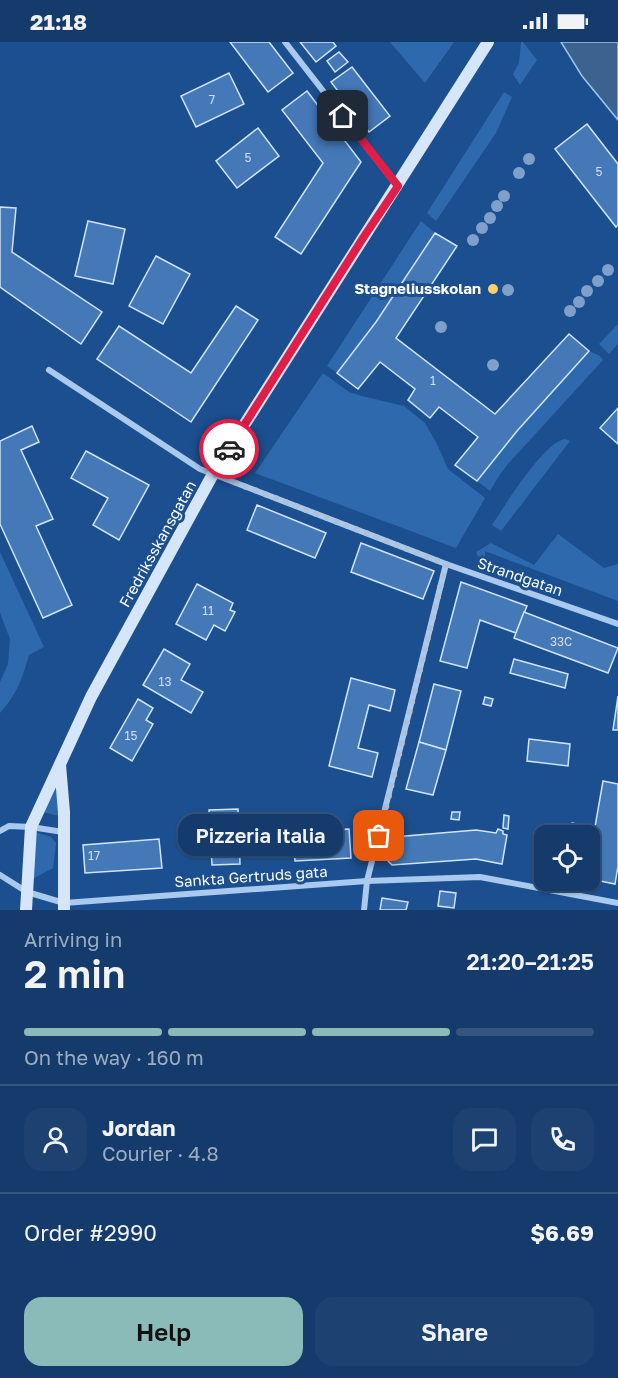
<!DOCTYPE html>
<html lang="en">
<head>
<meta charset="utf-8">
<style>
	:root { --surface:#143b6b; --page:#1d4271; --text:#f1f3f6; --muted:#9dadc1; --line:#33557e; --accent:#8bbbb9 }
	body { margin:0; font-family:"Golos Text",sans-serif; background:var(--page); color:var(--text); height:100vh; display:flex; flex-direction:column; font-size:22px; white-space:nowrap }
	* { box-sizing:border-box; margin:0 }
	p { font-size:20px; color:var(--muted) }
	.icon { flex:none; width:33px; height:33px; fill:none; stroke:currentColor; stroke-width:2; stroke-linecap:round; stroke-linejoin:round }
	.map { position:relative; height:868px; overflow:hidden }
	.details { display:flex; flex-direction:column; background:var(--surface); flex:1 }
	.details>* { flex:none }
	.controls { position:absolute; left:534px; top:783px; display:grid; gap:12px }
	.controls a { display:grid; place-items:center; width:66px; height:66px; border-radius:12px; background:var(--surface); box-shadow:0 2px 4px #0004,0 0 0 2px var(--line); font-size:30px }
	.pin { position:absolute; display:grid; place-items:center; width:51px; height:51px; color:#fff; margin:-26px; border-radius:12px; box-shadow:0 3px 9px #0006 }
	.courier { position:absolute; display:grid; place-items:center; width:60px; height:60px; margin:-30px; border:4px solid #e11d48; border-radius:50%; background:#fff; color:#222; box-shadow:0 2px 8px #0007 }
	.bubble { position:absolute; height:42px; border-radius:18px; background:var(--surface); box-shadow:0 2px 4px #0004,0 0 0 2px var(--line); font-size:20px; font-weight:600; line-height:42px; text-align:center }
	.overview em { font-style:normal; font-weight:600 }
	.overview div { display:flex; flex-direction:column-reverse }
	.overview { display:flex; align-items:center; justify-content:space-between; height:102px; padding:0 24px }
	h1 { font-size:39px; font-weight:600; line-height:45px }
	.bar { display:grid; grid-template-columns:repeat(4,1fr); gap:9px 6px; align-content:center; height:72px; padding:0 24px }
	.bar i { height:8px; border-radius:4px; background:var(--line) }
	.bar .current { background:var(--accent) }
	.bar p { grid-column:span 4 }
	.line { display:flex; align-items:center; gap:15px; padding:0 24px; border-top:2px solid var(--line) }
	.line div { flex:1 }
	.round { display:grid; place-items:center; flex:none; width:63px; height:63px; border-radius:18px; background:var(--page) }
	.button { display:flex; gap:12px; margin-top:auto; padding:12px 24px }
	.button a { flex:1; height:69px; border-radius:18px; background:var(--accent); color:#111; font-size:24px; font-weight:600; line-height:69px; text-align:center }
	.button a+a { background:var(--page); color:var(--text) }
	.status { display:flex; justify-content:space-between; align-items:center; height:42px; padding:0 30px; background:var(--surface); direction:ltr }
	.status svg { height:16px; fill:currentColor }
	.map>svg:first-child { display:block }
	.green { fill:#2e69ad }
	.water { fill:#3c6290; stroke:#9cc4f0; stroke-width:1.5 }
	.building { fill:#4478b7; stroke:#cfe3fa; stroke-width:1.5 }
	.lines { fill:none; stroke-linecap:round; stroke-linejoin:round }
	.minor { stroke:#a9c9ee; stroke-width:6 }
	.secondary { stroke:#d6e6fa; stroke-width:12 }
	.tree { fill:#7ea0ca }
	.done { stroke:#afc1d8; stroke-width:6; stroke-dasharray:0 10.8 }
	.route { stroke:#e11d48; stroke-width:8 }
	.poi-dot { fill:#ffd166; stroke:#1b4f8f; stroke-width:2 }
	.labels { text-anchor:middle; stroke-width:6; stroke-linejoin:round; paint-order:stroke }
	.number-label { font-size:12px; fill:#d0dded }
	.poi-label { font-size:15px; font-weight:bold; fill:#fff; stroke:#1b4f8f; text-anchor:end }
	.street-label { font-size:15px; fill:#fff; stroke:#1b4f8f }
</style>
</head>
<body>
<div class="status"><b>21:18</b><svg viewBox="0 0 49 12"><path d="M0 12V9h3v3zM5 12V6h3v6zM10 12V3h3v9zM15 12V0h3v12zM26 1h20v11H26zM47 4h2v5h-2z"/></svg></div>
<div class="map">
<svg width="618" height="868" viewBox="0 0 618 868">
	<rect width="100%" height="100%" fill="#1b4f8f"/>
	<g class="green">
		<polygon points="390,0 454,0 425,41"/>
		<polygon points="521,0 523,0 537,18 520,43 513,32 519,21"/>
		<polygon points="504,50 512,55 496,91 436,179 427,171"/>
		<polygon points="421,179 435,191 376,280 337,331 327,324"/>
		<polygon points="618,282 618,302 609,312 599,302"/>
		<polygon points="589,309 600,314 603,318 508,422 499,434 490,449 477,439 517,389"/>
		<polygon points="323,331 349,350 362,354 404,364 425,381 437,402 448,427 485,456 456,506 255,431"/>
		<path d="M565,397L570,399L501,489L492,483C505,463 544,400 565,397Z"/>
		<path d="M558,492L604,526L618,522V559L485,509V519C479,518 478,515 476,510L491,501L534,523Z"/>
		<path d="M0,510L44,605L29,613C22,637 17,652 0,671V640L8,622L10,597L0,571Z"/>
		<polygon points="57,735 59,774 43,770"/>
		<polygon points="35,790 51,795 56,801 53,826 31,838"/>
	</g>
	<polygon class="water" points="561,0 618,0 618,78 582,34"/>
	<g class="building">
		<polygon points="230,0 269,0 293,31 268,50"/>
		<polygon points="300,0 333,0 336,4 316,20"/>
		<polygon points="339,10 348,20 335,30 327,19"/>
		<polygon points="352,25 390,74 369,90 331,40"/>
		<polygon points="229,31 244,62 196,85 181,54"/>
		<polygon points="307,49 361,120 301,212 275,195 323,121 282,68"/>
		<polygon points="587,82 618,122 618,183 616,185 555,107"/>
		<polygon points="258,86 279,114 237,146 216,119"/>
		<polygon points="0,165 16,166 12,210 102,270 81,302 0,245"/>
		<polygon points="88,179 125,187 113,242 75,234"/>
		<polygon points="435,191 457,204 396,296 495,372 569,292 589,309 517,389 477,439 455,423 478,395 439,365 430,376 408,358 415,347 380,320 358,347 337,331 376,280"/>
		<polygon points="156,214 190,232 163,282 129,264"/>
		<polygon points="236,264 258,278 191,380 97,317 119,284 191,331"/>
		<polygon points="618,366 618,402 600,386"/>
		<polygon points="32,384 39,400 21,408 53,477 36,484 72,563 43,576 0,482 0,399"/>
		<polygon points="86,409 149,443 119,498 93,483 108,456 71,436"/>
		<polygon points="257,463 326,491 315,516 247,488"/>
		<polygon points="361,501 434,529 423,557 351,530"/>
		<polygon points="461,540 527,564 516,591 480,578 467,626 440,619"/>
		<polygon points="197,542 233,561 230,568 235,570 225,589 214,583 206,598 176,582"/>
		<polygon points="524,570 618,606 608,631 514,596"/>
		<polygon points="164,607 190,622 181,638 203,650 191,671 143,643"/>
		<polygon points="514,617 568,632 565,646 510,631"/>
		<polygon points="351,636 395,648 390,669 369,663 358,706 378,711 372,735 329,724"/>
		<polygon points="434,642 461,649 446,708 419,700"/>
		<polygon points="618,654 618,688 613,688"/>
		<polygon points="485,655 493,657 491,664 483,662"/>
		<polygon points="138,657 153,666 146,678 153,682 132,719 110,706"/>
		<polygon points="529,697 570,702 568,724 527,719"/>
		<polygon points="419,700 446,708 433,753 406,747"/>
		<polygon points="603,739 618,742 618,824 615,842 590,837 590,794 570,794 572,781 595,785"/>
		<polygon points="238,767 240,822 212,823 209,768"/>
		<polygon points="452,770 460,770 459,778 451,777"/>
		<polygon points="504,773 509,774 508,787 503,786"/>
		<polygon points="326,782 326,788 349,787 351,816 295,819 293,791 315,789 315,783"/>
		<polygon points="498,787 503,789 503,792 507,793 502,822 476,817 392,823 388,819 394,795 476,788 496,791"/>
		<polygon points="159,797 162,826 85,831 83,803"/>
		<polygon points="440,849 456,851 454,866 438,864"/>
		<polygon points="382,856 408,860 406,868 380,868"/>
	</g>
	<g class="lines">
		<g class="minor">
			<polyline points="285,0 397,144"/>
			<polyline points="49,328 200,427 446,522 618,582"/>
			<polyline points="0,789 9,784 31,785 63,790"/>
			<polyline points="0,833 27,850 64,861 367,839 480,835 618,861"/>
			<polyline points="364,868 367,839 446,522"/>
		</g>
		<g class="secondary">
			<polyline points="60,723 64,770 64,868"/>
			<polyline points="26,868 31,785 91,655 213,432 488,0"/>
		</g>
	</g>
	<g class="tree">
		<circle cx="529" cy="117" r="6"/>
		<circle cx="519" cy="131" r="6"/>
		<circle cx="504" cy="154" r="6"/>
		<circle cx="497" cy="164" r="6"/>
		<circle cx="490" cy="176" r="6"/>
		<circle cx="482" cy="186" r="6"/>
		<circle cx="473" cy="198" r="6"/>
		<circle cx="608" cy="228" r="6"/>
		<circle cx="598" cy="239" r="6"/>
		<circle cx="508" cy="248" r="6"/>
		<circle cx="587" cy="249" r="6"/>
		<circle cx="579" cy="260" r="6"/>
		<circle cx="570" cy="269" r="6"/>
		<circle cx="441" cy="285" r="6"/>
		<circle cx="493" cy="323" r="6"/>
	</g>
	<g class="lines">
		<polyline class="done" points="229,407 213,432 446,522 379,794"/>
		<polyline class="route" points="229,407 363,196 398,144 343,74"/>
	</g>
	<circle class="poi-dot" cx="493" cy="247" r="6"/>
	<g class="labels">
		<g class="number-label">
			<text x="212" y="62">7</text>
			<text x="248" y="120">5</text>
			<text x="599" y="134">5</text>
			<text x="433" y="343">1</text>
			<text x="208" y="573">11</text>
			<text x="561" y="604">33C</text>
			<text x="165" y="644">13</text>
			<text x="131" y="698">15</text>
			<text x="94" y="818">17</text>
		</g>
		<g class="poi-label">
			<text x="481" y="252">Stagneliusskolan</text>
		</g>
		<g class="street-label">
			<text transform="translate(158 502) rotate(-61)" y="5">Fredriksskansgatan</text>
			<text transform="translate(520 535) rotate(19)" y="5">Strandgatan</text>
			<text transform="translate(251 835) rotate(-4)" y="5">Sankta Gertruds gata</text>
		</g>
	</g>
</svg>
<div class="controls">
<a><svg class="icon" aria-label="locate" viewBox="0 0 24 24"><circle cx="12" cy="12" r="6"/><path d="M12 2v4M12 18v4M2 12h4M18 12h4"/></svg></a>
</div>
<div class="pin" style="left:379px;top:794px;background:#ea580c"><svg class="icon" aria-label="bag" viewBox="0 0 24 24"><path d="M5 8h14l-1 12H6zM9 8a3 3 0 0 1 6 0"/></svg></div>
<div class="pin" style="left:343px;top:74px;background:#1f2937"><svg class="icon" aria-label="home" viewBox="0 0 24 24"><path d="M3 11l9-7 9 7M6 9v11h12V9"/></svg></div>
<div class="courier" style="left:229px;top:407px"><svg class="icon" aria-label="car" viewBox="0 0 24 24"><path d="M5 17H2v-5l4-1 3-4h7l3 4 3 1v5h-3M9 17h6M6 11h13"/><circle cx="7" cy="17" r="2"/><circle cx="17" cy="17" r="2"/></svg></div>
<div class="bubble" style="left:178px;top:772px;width:165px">Pizzeria Italia</div>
</div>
<section class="details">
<div class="overview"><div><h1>2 min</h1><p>Arriving in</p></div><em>21:20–21:25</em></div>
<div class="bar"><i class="current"></i><i class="current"></i><i class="current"></i><i></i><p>On the way · 160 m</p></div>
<div class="line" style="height:108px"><a class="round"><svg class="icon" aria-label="person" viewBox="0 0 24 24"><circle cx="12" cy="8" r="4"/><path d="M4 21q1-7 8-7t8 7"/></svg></a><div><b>Jordan</b><p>Courier · 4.8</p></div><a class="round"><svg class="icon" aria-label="chat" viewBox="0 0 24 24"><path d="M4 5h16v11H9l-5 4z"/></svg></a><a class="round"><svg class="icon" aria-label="phone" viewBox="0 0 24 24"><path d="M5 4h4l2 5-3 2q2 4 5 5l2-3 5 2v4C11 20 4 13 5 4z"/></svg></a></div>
<div class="line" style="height:78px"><div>Order #2990</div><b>$6.69</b></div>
<div class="button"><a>Help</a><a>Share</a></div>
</section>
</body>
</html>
